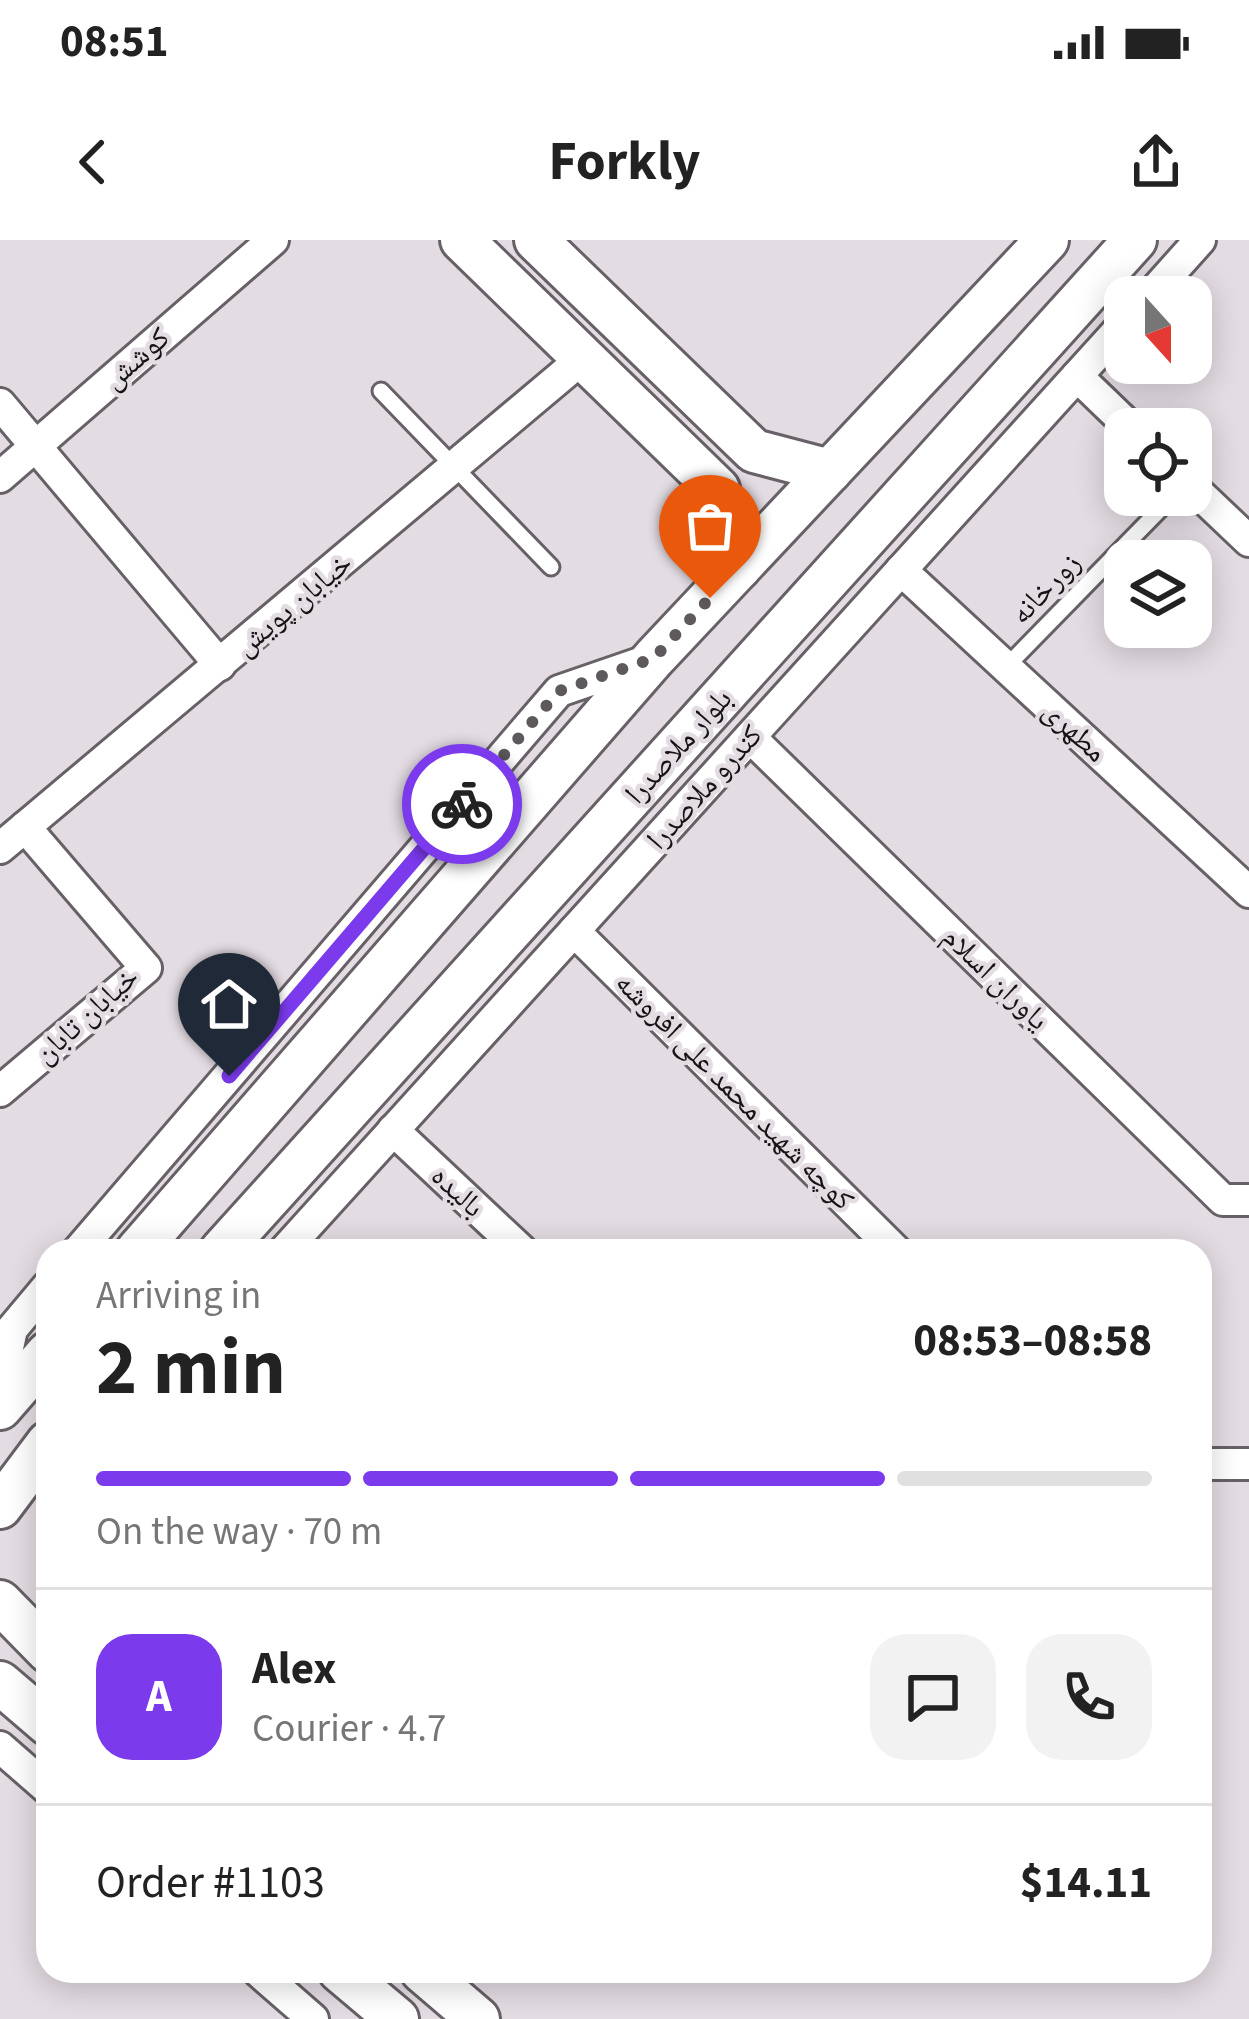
<!DOCTYPE html>
<html lang="en">
<head>
<meta charset="utf-8">
<style>
	:root { --surface:#fff; --page:#f2f2f2; --text:#222; --muted:#767676; --line:#e0e0e0; --accent:#7c3aed }
	body { margin:0; font-family:"Source Sans 3","Noto Naskh Arabic",sans-serif; background:var(--page); color:var(--text); height:100vh; display:flex; flex-direction:column; font-size:45px; white-space:nowrap }
	* { box-sizing:border-box; margin:0 }
	p { font-size:39px; color:var(--muted) }
	.icon { flex:none; width:66px; height:66px; fill:none; stroke:currentColor; stroke-width:2; stroke-linecap:round; stroke-linejoin:round }
	.map { position:relative; flex:1; overflow:hidden }
	.drawer { position:absolute; left:36px; top:999px; width:1176px; height:744px; display:flex; flex-direction:column; background:var(--surface); border-radius:36px; box-shadow:0 6px 30px #0003 }
	.drawer>* { flex:none }
	.needle { width:78px; rotate:159deg }
	.controls { position:absolute; left:1104px; top:36px; display:grid; gap:24px }
	.controls a { display:grid; place-items:center; width:108px; height:108px; border-radius:24px; background:var(--surface); box-shadow:0 6px 30px #0003; font-size:60px }
	.pin { position:absolute; display:grid; place-items:center; width:102px; height:102px; color:#fff; margin:-123px -51px; border-radius:50% 50% 50% 0; rotate:-45deg; box-shadow:0 0 12px #0007 }
	.pin .icon { rotate:45deg }
	.courier { position:absolute; display:grid; place-items:center; width:120px; height:120px; margin:-60px; border:9px solid #7c3aed; border-radius:50%; background:#fff; color:#222; box-shadow:0 3px 15px #0007 }
	.headline em { font-style:normal; font-weight:700 }
	.headline div { display:flex; flex-direction:column-reverse }
	.headline { display:flex; align-items:center; justify-content:space-between; height:204px; padding:0 60px }
	h1 { font-size:78px; font-weight:700; line-height:90px }
	.bar { display:grid; grid-template-columns:repeat(4,1fr); gap:18px 12px; align-content:center; height:144px; padding:0 60px }
	.bar i { height:15px; border-radius:9px; background:var(--line) }
	.bar .on { background:var(--accent) }
	.bar p { grid-column:span 4 }
	.line { display:flex; align-items:center; gap:30px; padding:0 60px; border-top:3px solid var(--line) }
	.line div { flex:1 }
	.round { display:grid; place-items:center; flex:none; width:126px; height:126px; border-radius:36px; background:var(--page) }
	.status { display:flex; justify-content:space-between; align-items:center; height:84px; padding:0 60px; background:var(--surface); direction:ltr }
	.status svg { height:33px; fill:currentColor }
	header { display:flex; justify-content:space-between; align-items:center; height:156px; padding:0 60px; background:var(--surface); font-size:54px; font-weight:700 }
	.map>svg:first-child { display:block }
	.lines { fill:none; stroke-linecap:round; stroke-linejoin:round }
	.lane-casing { stroke:#676167; stroke-width:21 }
	.street-casing { stroke:#676167; stroke-width:36 }
	.secondary-casing { stroke:#676167; stroke-width:48 }
	.lane { stroke:#fff; stroke-width:15 }
	.street { stroke:#fff; stroke-width:30 }
	.secondary { stroke:#fff; stroke-width:42 }
	.done { stroke:#5d595d; stroke-width:12; stroke-dasharray:0 21.6 }
	.route { stroke:#7c3aed; stroke-width:15 }
	.labels { text-anchor:middle; stroke-width:9; stroke-linejoin:round; paint-order:stroke }
	.street-label { font-size:30px; fill:#151315; stroke:#e4dce3 }
</style>
</head>
<body>
<div class="status"><b>08:51</b><svg viewBox="0 0 49 12"><path d="M0 12V9h3v3zM5 12V6h3v6zM10 12V3h3v9zM15 12V0h3v12zM26 1h20v11H26zM47 4h2v5h-2z"/></svg></div>
<header><svg class="icon" aria-label="back" viewBox="0 0 24 24"><path d="M15 5l-7 7 7 7"/></svg>Forkly<svg class="icon" aria-label="share" viewBox="0 0 24 24"><path d="M12 15V3M7 8l5-5 5 5M5 13v7h14v-7"/></svg></header>
<div class="map">
<svg width="1249" height="1779" viewBox="0 0 1249 1779">
	<rect width="100%" height="100%" fill="#e4dce3"/>
	<g class="lines">
		<g class="lane-casing">
			<g id="lane">
				<polyline points="381,151 551,327"/>
				<polyline points="1006,427 1174,255"/>
			</g>
		</g>
		<g class="street-casing">
			<g id="street">
				<polyline points="1149,57 1200,0"/>
				<polyline points="1077,136 1132,189"/>
				<polyline points="0,164 220,425"/>
				<polyline points="0,237 273,0"/>
				<polyline points="1191,246 1249,301"/>
				<polyline points="901,330 1249,652"/>
				<polyline points="750,497 1223,960 1249,960"/>
				<polyline points="0,608 583,118"/>
				<polyline points="574,691 896,1011"/>
				<polyline points="0,851 146,728 25,587"/>
				<polyline points="393,890 522,1011"/>
				<polyline points="78,1011 559,451 649,420"/>
				<polyline points="284,1011 1125,83"/>
				<polyline points="0,1145 12,1089 48,1046"/>
				<polyline points="1200,1224 1249,1224"/>
				<polyline points="0,1507 48,1549"/>
				<polyline points="258,1731 313,1779"/>
			</g>
		</g>
		<g class="secondary-casing">
			<g id="secondary">
				<polyline points="462,0 718,249 739,328"/>
				<polyline points="536,0 754,211 830,231"/>
				<polyline points="137,1011 654,418 1047,0"/>
				<polyline points="221,1011 1135,0"/>
				<polyline points="0,1168 48,1113"/>
				<polyline points="0,1267 48,1203"/>
				<polyline points="0,1362 48,1411"/>
				<polyline points="0,1443 48,1484"/>
				<polyline points="340,1731 397,1779"/>
				<polyline points="422,1731 478,1779"/>
			</g>
		</g>
		<use href="#lane" class="lane"/>
		<use href="#street" class="street"/>
		<use href="#secondary" class="secondary"/>
	</g>
	<g class="lines">
		<polyline class="done" points="462,564 559,451 654,418 710,358"/>
		<polyline class="route" points="229,836 462,564"/>
	</g>
	<g class="labels">
		<g class="street-label">
			<text transform="translate(136 118) rotate(-41)" y="10">کوشش</text>
			<text transform="translate(1045 348) rotate(-46)" y="10">زورخانه</text>
			<text transform="translate(293 364) rotate(-40)" y="10">خیابان پویش</text>
			<text transform="translate(1075 491) rotate(43)" y="10">مطهری</text>
			<text transform="translate(678 506) rotate(-48)" y="10">بلوار ملاصدرا</text>
			<text transform="translate(704 547) rotate(-48)" y="10">کندرو ملاصدرا</text>
			<text transform="translate(996 738) rotate(44)" y="10">یاوران اسلام</text>
			<text transform="translate(86 775) rotate(-42)" y="10">خیابان تابان</text>
			<text transform="translate(735 851) rotate(45)" y="10">کوچه شهید محمد علی افروشه</text>
			<text transform="translate(458 951) rotate(43)" y="10">بالیده</text>
		</g>
	</g>
</svg>
<div class="controls">
<a><svg class="needle" viewBox="-14 -14 28 28"><path d="M0-13l5 13h-10z" fill="#e53935"/><path d="M0 13l5-13h-10z" fill="#767676"/></svg></a>
<a><svg class="icon" aria-label="locate" viewBox="0 0 24 24"><circle cx="12" cy="12" r="6"/><path d="M12 2v4M12 18v4M2 12h4M18 12h4"/></svg></a>
<a><svg class="icon" aria-label="layers" viewBox="0 0 24 24"><path d="M12 4l9 5-9 5-9-5zM3 14l9 5 9-5"/></svg></a>
</div>
<div class="pin" style="left:710px;top:358px;background:#ea580c"><svg class="icon" aria-label="bag" viewBox="0 0 24 24"><path d="M5 8h14l-1 12H6zM9 8a3 3 0 0 1 6 0"/></svg></div>
<div class="pin" style="left:229px;top:836px;background:#1f2937"><svg class="icon" aria-label="home" viewBox="0 0 24 24"><path d="M3 11l9-7 9 7M6 9v11h12V9"/></svg></div>
<div class="courier" style="left:462px;top:564px"><svg class="icon" aria-label="bike" viewBox="0 0 24 24"><circle cx="6" cy="16" r="4"/><circle cx="18" cy="16" r="4"/><path d="M6 16l4-8h5l3 8M10 8l3 8H6M13 5h3"/></svg></div>
<section class="drawer">
<div class="headline"><div><h1>2 min</h1><p>Arriving in</p></div><em>08:53–08:58</em></div>
<div class="bar"><i class="on"></i><i class="on"></i><i class="on"></i><i></i><p>On the way · 70 m</p></div>
<div class="line" style="height:216px"><b class="round" style="background:var(--accent);color:#fff">A</b><div><b>Alex</b><p>Courier · 4.7</p></div><a class="round"><svg class="icon" aria-label="chat" viewBox="0 0 24 24"><path d="M4 5h16v11H9l-5 4z"/></svg></a><a class="round"><svg class="icon" aria-label="phone" viewBox="0 0 24 24"><path d="M5 4h4l2 5-3 2q2 4 5 5l2-3 5 2v4C11 20 4 13 5 4z"/></svg></a></div>
<div class="line" style="height:156px"><div>Order #1103</div><b>$14.11</b></div>
</section>
</div>
</body>
</html>
